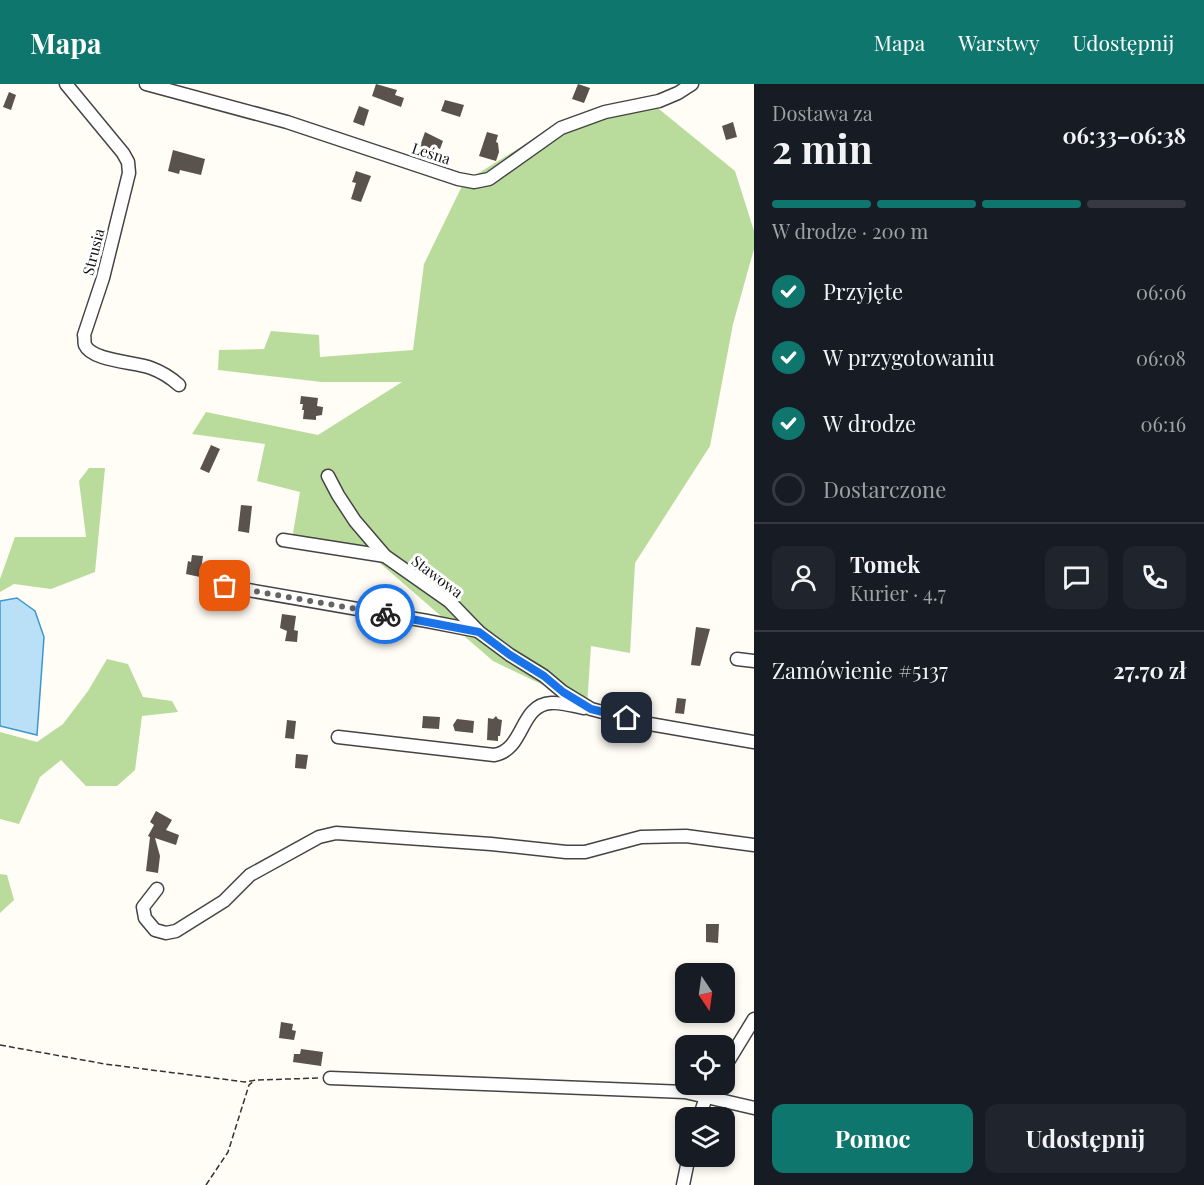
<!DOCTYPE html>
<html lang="pl">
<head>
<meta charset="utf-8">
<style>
	:root { --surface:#171b24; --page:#20242c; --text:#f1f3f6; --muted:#9ea1a6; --line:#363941; --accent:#0f766e }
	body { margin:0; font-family:"Playfair Display",serif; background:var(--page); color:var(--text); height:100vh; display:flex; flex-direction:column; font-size:22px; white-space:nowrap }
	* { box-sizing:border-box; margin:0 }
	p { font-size:20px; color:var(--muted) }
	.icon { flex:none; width:33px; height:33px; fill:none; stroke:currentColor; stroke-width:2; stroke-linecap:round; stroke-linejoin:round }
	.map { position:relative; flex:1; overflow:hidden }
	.details { display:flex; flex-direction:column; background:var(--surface); width:450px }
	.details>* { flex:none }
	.needle { width:39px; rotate:167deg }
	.controls { position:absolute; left:675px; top:879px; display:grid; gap:12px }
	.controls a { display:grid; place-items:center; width:60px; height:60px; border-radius:12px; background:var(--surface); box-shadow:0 3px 9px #0003; font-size:30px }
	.pin { position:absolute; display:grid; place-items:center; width:51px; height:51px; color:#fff; margin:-26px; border-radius:12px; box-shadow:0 3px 9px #0006 }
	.courier { position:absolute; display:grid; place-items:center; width:60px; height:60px; margin:-30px; border:4px solid #1a73e8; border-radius:50%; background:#fff; color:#222; box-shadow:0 2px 8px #0007 }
	.overview em { font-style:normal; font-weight:700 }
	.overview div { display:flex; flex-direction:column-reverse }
	.overview { display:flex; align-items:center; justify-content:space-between; height:102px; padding:0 18px }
	h1 { font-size:39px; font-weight:700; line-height:45px }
	.bar { display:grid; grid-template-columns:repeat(4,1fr); gap:9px 6px; align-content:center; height:72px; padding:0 18px }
	.bar i { height:8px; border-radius:4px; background:var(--line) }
	.bar .current { background:var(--accent) }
	.bar p { grid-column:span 4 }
	.line { display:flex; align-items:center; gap:15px; padding:0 18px; border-top:2px solid var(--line) }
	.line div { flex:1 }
	.round { display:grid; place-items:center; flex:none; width:63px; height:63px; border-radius:12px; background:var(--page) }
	ol { padding:0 18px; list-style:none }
	li { display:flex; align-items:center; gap:18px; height:66px }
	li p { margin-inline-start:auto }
	li .icon { padding:6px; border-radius:50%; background:var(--accent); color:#fff; stroke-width:4 }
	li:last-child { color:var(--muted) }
	li i { width:33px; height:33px; border:3px solid var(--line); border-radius:50% }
	.action { display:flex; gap:12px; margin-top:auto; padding:12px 18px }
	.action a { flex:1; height:69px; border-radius:12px; background:var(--accent); color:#fff; font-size:24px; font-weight:700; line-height:69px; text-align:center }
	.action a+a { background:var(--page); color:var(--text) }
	header { display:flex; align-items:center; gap:36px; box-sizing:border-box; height:84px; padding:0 30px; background:var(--accent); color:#fff }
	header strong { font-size:28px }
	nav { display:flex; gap:33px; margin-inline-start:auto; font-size:21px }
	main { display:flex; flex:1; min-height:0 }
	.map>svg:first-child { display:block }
	.forest { fill:#b9dc9c }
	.water { fill:#b9e0f7; stroke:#3f96cf; stroke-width:1.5 }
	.building { fill:#5a524d }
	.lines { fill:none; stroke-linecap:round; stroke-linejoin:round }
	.minor-casing { stroke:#444; stroke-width:15 }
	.path { stroke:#333; stroke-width:1.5; stroke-dasharray:6 3; stroke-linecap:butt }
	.minor { stroke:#fff; stroke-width:12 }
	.done { stroke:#646461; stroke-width:6; stroke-dasharray:0 10.8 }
	.route { stroke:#1a73e8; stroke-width:8 }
	.labels { text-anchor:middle; stroke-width:6; stroke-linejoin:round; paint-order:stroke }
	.street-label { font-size:15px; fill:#111; stroke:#fff }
</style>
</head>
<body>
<header>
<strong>Mapa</strong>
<nav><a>Mapa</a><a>Warstwy</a><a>Udostępnij</a></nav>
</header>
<main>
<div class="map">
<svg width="754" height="1101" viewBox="0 0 754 1101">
	<rect width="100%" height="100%" fill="#fffdf5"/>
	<g class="forest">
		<polygon points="654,21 735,87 754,147 754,165 733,240 710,362 635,479 630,569 591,562 587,622 493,577 374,474 291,461 300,408 257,397 265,360 192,350 206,328 318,351 402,298 322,298 218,286 219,266 264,265 271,247 319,251 320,273 413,266 424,180 464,98 557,41"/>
		<polygon points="89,384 105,384 95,488 51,505 14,500 0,508 0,495 15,453 86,453 79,397"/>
		<polygon points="107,575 128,580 143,613 172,617 178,628 142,632 135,686 117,702 86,702 61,676 40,693 19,740 0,735 0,648 37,658 63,640 88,607"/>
		<polygon points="0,790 7,791 14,816 0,829"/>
	</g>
	<polygon class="water" points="17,514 35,527 44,553 37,651 0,642 0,517"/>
	<g class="building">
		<polygon points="376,0 397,6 395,11 404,14 401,23 372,12"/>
		<polygon points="578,0 590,4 584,19 572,15"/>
		<polygon points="9,8 16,11 11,26 3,23"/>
		<polygon points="445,16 464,21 460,33 441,27"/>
		<polygon points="359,22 369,26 364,42 353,38"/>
		<polygon points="733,38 737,53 726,56 722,42"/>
		<polygon points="425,48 443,57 440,65 433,62 432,66 426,66 420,62"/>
		<polygon points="487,48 498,51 496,58 498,59 499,68 496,77 479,72"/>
		<polygon points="173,66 205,75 201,91 180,86 179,90 168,87"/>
		<polygon points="356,87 371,92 361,118 351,115 356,99 352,98"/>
		<polygon points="301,312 318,314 317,322 323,323 322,331 316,332 316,336 303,335 304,326 302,326 303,320 300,320"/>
		<polygon points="211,361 220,365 209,389 200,385"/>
		<polygon points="241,421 252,422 249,449 238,447"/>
		<polygon points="192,471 203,472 200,493 186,490 188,477 191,478"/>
		<polygon points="282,530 296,532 294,546 298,547 297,558 285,557 287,547 280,544"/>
		<polygon points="696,543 710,545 700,582 691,581"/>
		<polygon points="677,614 686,615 684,630 675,629"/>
		<polygon points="423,632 440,633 439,645 422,644"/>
		<polygon points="496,632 498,635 502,636 500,652 498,652 498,657 487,656 488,634 493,635"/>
		<polygon points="457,635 474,637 473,649 455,647 453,641"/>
		<polygon points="287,636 296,637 294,655 285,654"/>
		<polygon points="296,670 308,671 306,685 295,684"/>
		<polygon points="156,727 172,736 166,746 179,751 176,761 155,754 160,772 158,789 146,787 150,753 148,752 154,741 150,738"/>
		<polygon points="706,840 719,840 718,859 706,858"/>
		<polygon points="281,938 293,940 292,946 296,947 294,956 279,954"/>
		<polygon points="301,965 323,968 321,982 293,978 294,970 300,970"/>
	</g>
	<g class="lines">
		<g class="minor-casing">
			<g id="minor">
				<path d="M66,0L123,69L128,78L129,89L103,194L84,251C85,255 84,258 85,261C92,277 135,278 151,284C162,288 170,293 179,301"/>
				<polyline points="146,0 287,38 458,95 474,98 489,95 561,44 605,28 659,17 678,9 692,0"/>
				<polyline points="328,392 338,411 355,437 385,472 449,517 479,548 510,571 544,592 563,608 591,625 644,639 754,658"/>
				<polyline points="283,456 385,472"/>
				<polyline points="225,502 427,537 478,547"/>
				<polyline points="737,575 754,577"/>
				<path d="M338,653L494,671C525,666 519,621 551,619C561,618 573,622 584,624"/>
				<polyline points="157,805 143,823 145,834 155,846 166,849 176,847 224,817 250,791 319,753 336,749 491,760 566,768 585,768 641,753 686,752 754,761"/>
				<polyline points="724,984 754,935"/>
				<polyline points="330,994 685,1008 754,1024"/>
				<polyline points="699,1034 706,1013 714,1000"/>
				<polyline points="683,1101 689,1072"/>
			</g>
		</g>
		<g class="path">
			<polyline points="0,961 105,980 245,998 256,996 320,994"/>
			<polyline points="206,1101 228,1068 249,1001 255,996"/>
		</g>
		<use href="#minor" class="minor"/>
	</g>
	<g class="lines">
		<polyline class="done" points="225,502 385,530"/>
		<polyline class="route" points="385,530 479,548 510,571 544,592 563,608 591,625 627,634"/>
	</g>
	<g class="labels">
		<g class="street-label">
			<text transform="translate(431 70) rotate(18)" y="5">Leśna</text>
			<text transform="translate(94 168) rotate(-76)" y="5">Strusia</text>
			<text transform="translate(437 493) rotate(37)" y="5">Stawowa</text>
		</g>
	</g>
</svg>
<div class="controls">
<a><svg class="needle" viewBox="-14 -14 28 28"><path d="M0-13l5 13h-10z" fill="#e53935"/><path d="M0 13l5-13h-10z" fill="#9ea1a6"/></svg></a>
<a><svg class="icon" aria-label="locate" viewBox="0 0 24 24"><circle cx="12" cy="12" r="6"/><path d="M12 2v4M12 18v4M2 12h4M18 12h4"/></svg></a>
<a><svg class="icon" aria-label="layers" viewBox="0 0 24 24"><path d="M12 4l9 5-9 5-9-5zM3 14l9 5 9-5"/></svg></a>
</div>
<div class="pin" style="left:225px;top:502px;background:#ea580c"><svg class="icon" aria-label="bag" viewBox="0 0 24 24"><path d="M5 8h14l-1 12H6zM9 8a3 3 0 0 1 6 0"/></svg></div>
<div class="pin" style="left:627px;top:634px;background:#1f2937"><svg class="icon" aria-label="home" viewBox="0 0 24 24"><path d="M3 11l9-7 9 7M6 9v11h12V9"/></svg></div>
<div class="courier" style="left:385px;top:530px"><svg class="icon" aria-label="bike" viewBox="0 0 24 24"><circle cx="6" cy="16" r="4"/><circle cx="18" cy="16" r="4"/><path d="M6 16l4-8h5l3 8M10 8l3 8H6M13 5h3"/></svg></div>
</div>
<section class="details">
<div class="overview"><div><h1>2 min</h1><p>Dostawa za</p></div><em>06:33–06:38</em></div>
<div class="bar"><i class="current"></i><i class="current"></i><i class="current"></i><i></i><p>W drodze · 200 m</p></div>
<ol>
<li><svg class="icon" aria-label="check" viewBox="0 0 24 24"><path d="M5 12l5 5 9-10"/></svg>Przyjęte<p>06:06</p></li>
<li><svg class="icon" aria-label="check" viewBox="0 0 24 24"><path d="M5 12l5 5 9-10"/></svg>W przygotowaniu<p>06:08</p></li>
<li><svg class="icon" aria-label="check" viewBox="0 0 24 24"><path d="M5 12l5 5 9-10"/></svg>W drodze<p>06:16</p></li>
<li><i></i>Dostarczone</li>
</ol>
<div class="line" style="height:108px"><a class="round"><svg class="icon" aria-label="person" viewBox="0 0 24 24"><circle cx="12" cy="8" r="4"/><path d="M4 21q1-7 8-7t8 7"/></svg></a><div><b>Tomek</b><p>Kurier · 4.7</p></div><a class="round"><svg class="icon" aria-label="chat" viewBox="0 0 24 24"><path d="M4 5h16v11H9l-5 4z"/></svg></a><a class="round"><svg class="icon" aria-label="phone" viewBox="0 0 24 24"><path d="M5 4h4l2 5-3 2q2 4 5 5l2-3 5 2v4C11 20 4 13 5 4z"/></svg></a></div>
<div class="line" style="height:78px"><div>Zamówienie #5137</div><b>27.70 zł</b></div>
<div class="action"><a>Pomoc</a><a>Udostępnij</a></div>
</section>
</main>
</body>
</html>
